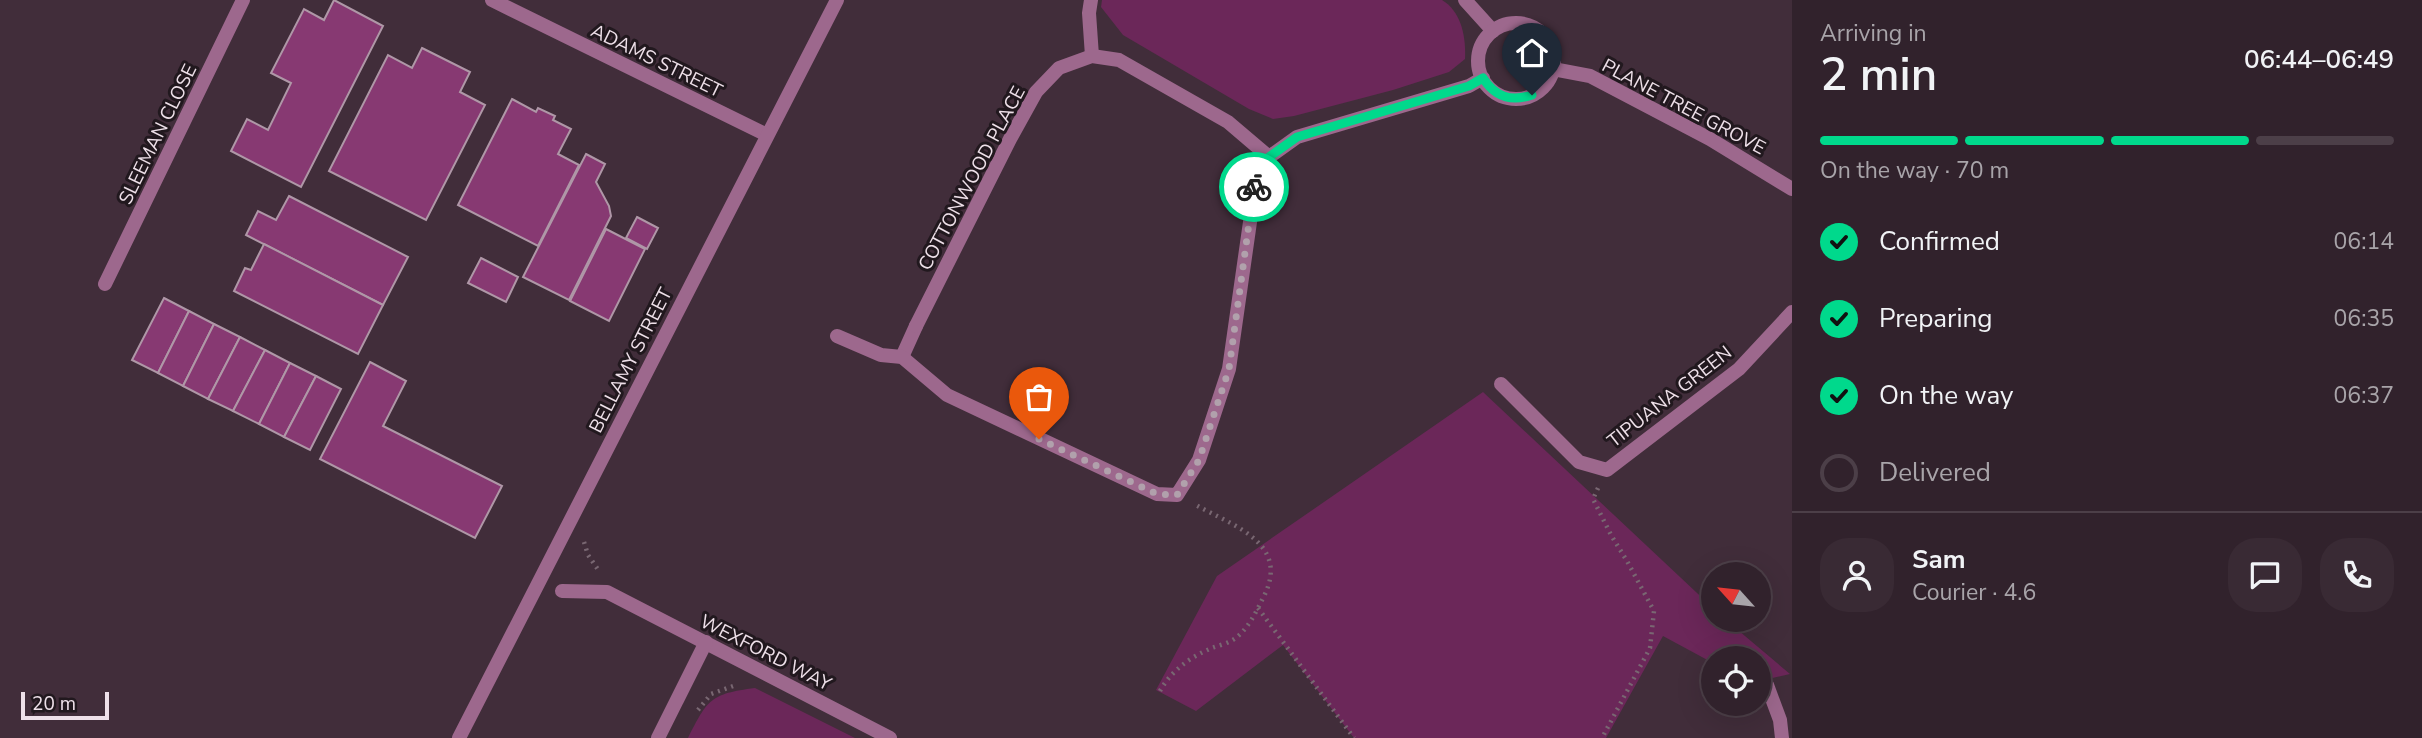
<!DOCTYPE html>
<html lang="en">
<head>
<meta charset="utf-8">
<style>
	:root { --surface:#31222c; --page:#392a34; --text:#f1f3f6; --muted:#a8a4a9; --line:#4c3f48; --accent:#00d98c }
	body { margin:0; font-family:"Nunito Sans",sans-serif; background:var(--page); color:var(--text); height:100vh; display:flex; flex-direction:column; font-size:26px; white-space:nowrap }
	* { box-sizing:border-box; margin:0 }
	p { font-size:23px; color:var(--muted) }
	.icon { flex:none; width:38px; height:38px; fill:none; stroke:currentColor; stroke-width:2; stroke-linecap:round; stroke-linejoin:round }
	.map { position:relative; flex:1; overflow:hidden }
	.details { display:flex; flex-direction:column; background:var(--surface); width:630px }
	.details>* { flex:none }
	.needle { width:46px; rotate:297deg }
	.buttons { position:absolute; left:1701px; top:562px; display:grid; gap:14px }
	.buttons a { display:grid; place-items:center; width:70px; height:70px; border-radius:50%; background:var(--surface); box-shadow:0 7px 28px #0002,0 0 0 2px var(--line); font-size:35px }
	.scale { position:absolute; left:21px; bottom:18px; width:88px; box-sizing:border-box; padding-left:7px; border:4px solid #eee0e9; border-top:0; font-size:19px; line-height:24px; white-space:nowrap; color:#eee0e9; -webkit-text-stroke:5px #21181e; paint-order:stroke }
	.pin { position:absolute; display:grid; place-items:center; width:60px; height:60px; color:#fff; margin:-72px -30px; border-radius:50% 50% 50% 0; rotate:-45deg; box-shadow:0 0 7px #0007 }
	.pin .icon { rotate:45deg }
	.courier { position:absolute; display:grid; place-items:center; width:70px; height:70px; margin:-35px; border:5px solid #00d98c; border-radius:50%; background:#fff; color:#222; box-shadow:0 2px 9px #0007 }
	.summary em { font-style:normal; font-weight:600 }
	.summary div { display:flex; flex-direction:column-reverse }
	.summary { display:flex; align-items:center; justify-content:space-between; height:119px; padding:0 28px }
	h1 { font-size:46px; font-weight:600; line-height:52px }
	.bar { display:grid; grid-template-columns:repeat(4,1fr); gap:10px 7px; align-content:center; height:84px; padding:0 28px }
	.bar i { height:9px; border-radius:5px; background:var(--line) }
	.bar .active { background:var(--accent) }
	.bar p { grid-column:span 4 }
	.line { display:flex; align-items:center; gap:18px; padding:0 28px; border-top:2px solid var(--line) }
	.line div { flex:1 }
	.round { display:grid; place-items:center; flex:none; width:74px; height:74px; border-radius:28px; background:var(--page) }
	ol { padding:0 28px; list-style:none }
	li { display:flex; align-items:center; gap:21px; height:77px }
	li p { margin-inline-start:auto }
	li .icon { padding:7px; border-radius:50%; background:var(--accent); color:#111; stroke-width:4 }
	li:last-child { color:var(--muted) }
	li i { width:38px; height:38px; border:4px solid var(--line); border-radius:50% }
	main { display:flex; flex:1; min-height:0 }
	.map>svg:first-child { display:block }
	.green { fill:#6b2759 }
	.building { fill:#873972; stroke:#af97a7; stroke-width:2 }
	.lines { fill:none; stroke-linecap:round; stroke-linejoin:round }
	.path { stroke:#796772; stroke-width:4.5; stroke-dasharray:2 5; stroke-linecap:butt }
	.service { stroke:#9d688d; stroke-width:14 }
	.minor { stroke:#9d688d; stroke-width:14 }
	.done { stroke:#b1a1ac; stroke-width:7; stroke-dasharray:0 12.6 }
	.route { stroke:#00d98c; stroke-width:9 }
	.labels { text-anchor:middle; stroke-width:6; stroke-linejoin:round; paint-order:stroke }
	.street-label { font-size:19px; fill:#eee0e9; stroke:#21181e }
</style>
</head>
<body>
<main>
<div class="map">
<svg width="1792" height="738" viewBox="0 0 1792 738">
	<rect width="100%" height="100%" fill="#412d3a"/>
	<g class="green">
		<path d="M1102,0H1442C1462,12 1466,38 1465,59L1449,72L1393,90L1294,116L1273,119L1249,109L1123,35L1101,7Z"/>
		<polygon points="1483,392 1713,608 1713,620 1726,620 1790,674 1759,681 1759,658 1713,658 1713,663 1663,636 1606,738 1354,738 1283,645 1196,711 1156,690 1217,576"/>
		<path d="M755,688L855,738H688C708,699 710,694 755,688Z"/>
	</g>
	<g class="building">
		<polygon points="334,0 383,26 301,187 231,151 247,119 268,130 291,83 271,73 304,9 324,20"/>
		<polygon points="422,48 470,72 460,92 485,105 426,220 329,171 388,55 412,68"/>
		<polygon points="512,99 536,112 538,108 555,116 553,120 571,129 558,154 579,165 538,246 458,205"/>
		<polygon points="586,154 605,164 596,182 609,206 611,216 569,300 523,277"/>
		<polygon points="289,196 408,257 383,305 246,235 258,211 276,220"/>
		<polygon points="637,217 658,228 647,249 626,238"/>
		<polygon points="606,229 645,249 609,321 570,301"/>
		<polygon points="264,244 383,305 358,354 234,291 245,268 251,270"/>
		<polygon points="481,258 518,277 506,302 468,283"/>
		<polygon points="164,298 189,311 158,373 132,360"/>
		<polygon points="189,311 214,324 183,386 158,373"/>
		<polygon points="214,324 240,337 208,399 183,386"/>
		<polygon points="240,337 265,350 233,411 208,399"/>
		<polygon points="265,350 290,363 259,424 233,411"/>
		<polygon points="370,362 406,381 383,426 502,486 475,538 320,459"/>
		<polygon points="290,363 316,376 284,437 259,424"/>
		<polygon points="316,376 341,389 310,450 284,437"/>
	</g>
	<g class="lines">
		<g class="path">
			<polyline points="1598,488 1593,499 1611,535 1627,561 1654,611 1650,648 1602,738"/>
			<polyline points="584,542 588,555 599,571"/>
			<polyline points="1258,608 1354,738"/>
			<path d="M1160,691C1171,671 1190,657 1212,648C1220,645 1230,643 1237,637C1249,627 1256,612 1263,598C1292,543 1233,526 1196,505"/>
			<polyline points="698,710 711,694 736,685"/>
		</g>
		<polyline class="service" points="902,357 916,326"/>
		<g class="minor">
			<polyline points="492,0 767,135"/>
			<polyline points="1091,0 1089,13 1092,56"/>
			<polyline points="1465,0 1493,31"/>
			<circle cx="1516" cy="61" r="38"/>
			<polyline points="1553,69 1590,76 1710,139 1792,189"/>
			<polyline points="105,284 243,0"/>
			<polyline points="916,326 1010,139 1036,92 1059,68 1092,56 1119,60 1228,122 1269,157"/>
			<polyline points="837,336 881,355 902,357 947,395 1157,494 1177,495 1199,460 1229,369 1256,180 1269,157 1297,137 1469,86 1483,78"/>
			<polyline points="1501,384 1579,462 1607,470 1739,369 1792,312"/>
			<polyline points="562,591 607,592 890,738"/>
			<polyline points="1767,685 1780,720 1782,738"/>
			<polyline points="459,738 837,0"/>
			<polyline points="658,738 706,642"/>
		</g>
	</g>
	<g class="lines">
		<polyline class="done" points="1039,439 1157,494 1177,495 1199,460 1229,369 1254,187"/>
		<path class="route" d="M1254,187L1255,180L1269,157L1297,137L1469,86L1483,78C1495,97 1511,102 1532,95"/>
	</g>
	<g class="labels">
		<g class="street-label">
			<text transform="translate(657 60) rotate(26)" y="7">ADAMS STREET</text>
			<text transform="translate(1684 106) rotate(28)" y="7">PLANE TREE GROVE</text>
			<text transform="translate(157 134) rotate(-64)" y="7">SLEEMAN CLOSE</text>
			<text transform="translate(971 178) rotate(-62)" y="7">COTTONWOOD PLACE</text>
			<text transform="translate(630 360) rotate(-63)" y="7">BELLAMY STREET</text>
			<text transform="translate(1669 396) rotate(-38)" y="7">TIPUANA GREEN</text>
			<text transform="translate(766 652) rotate(27)" y="7">WEXFORD WAY</text>
		</g>
	</g>
</svg>
<div class="buttons">
<a><svg class="needle" viewBox="-14 -14 28 28"><path d="M0-13l5 13h-10z" fill="#e53935"/><path d="M0 13l5-13h-10z" fill="#a8a4a9"/></svg></a>
<a><svg class="icon" aria-label="locate" viewBox="0 0 24 24"><circle cx="12" cy="12" r="6"/><path d="M12 2v4M12 18v4M2 12h4M18 12h4"/></svg></a>
</div>
<div class="scale">20 m</div>
<div class="pin" style="left:1039px;top:439px;background:#ea580c"><svg class="icon" aria-label="bag" viewBox="0 0 24 24"><path d="M5 8h14l-1 12H6zM9 8a3 3 0 0 1 6 0"/></svg></div>
<div class="pin" style="left:1532px;top:95px;background:#1f2937"><svg class="icon" aria-label="home" viewBox="0 0 24 24"><path d="M3 11l9-7 9 7M6 9v11h12V9"/></svg></div>
<div class="courier" style="left:1254px;top:187px"><svg class="icon" aria-label="bike" viewBox="0 0 24 24"><circle cx="6" cy="16" r="4"/><circle cx="18" cy="16" r="4"/><path d="M6 16l4-8h5l3 8M10 8l3 8H6M13 5h3"/></svg></div>
</div>
<section class="details">
<div class="summary"><div><h1>2 min</h1><p>Arriving in</p></div><em>06:44–06:49</em></div>
<div class="bar"><i class="active"></i><i class="active"></i><i class="active"></i><i></i><p>On the way · 70 m</p></div>
<ol>
<li><svg class="icon" aria-label="check" viewBox="0 0 24 24"><path d="M5 12l5 5 9-10"/></svg>Confirmed<p>06:14</p></li>
<li><svg class="icon" aria-label="check" viewBox="0 0 24 24"><path d="M5 12l5 5 9-10"/></svg>Preparing<p>06:35</p></li>
<li><svg class="icon" aria-label="check" viewBox="0 0 24 24"><path d="M5 12l5 5 9-10"/></svg>On the way<p>06:37</p></li>
<li><i></i>Delivered</li>
</ol>
<div class="line" style="height:126px"><a class="round"><svg class="icon" aria-label="person" viewBox="0 0 24 24"><circle cx="12" cy="8" r="4"/><path d="M4 21q1-7 8-7t8 7"/></svg></a><div><b>Sam</b><p>Courier · 4.6</p></div><a class="round"><svg class="icon" aria-label="chat" viewBox="0 0 24 24"><path d="M4 5h16v11H9l-5 4z"/></svg></a><a class="round"><svg class="icon" aria-label="phone" viewBox="0 0 24 24"><path d="M5 4h4l2 5-3 2q2 4 5 5l2-3 5 2v4C11 20 4 13 5 4z"/></svg></a></div>
</section>
</main>
</body>
</html>
